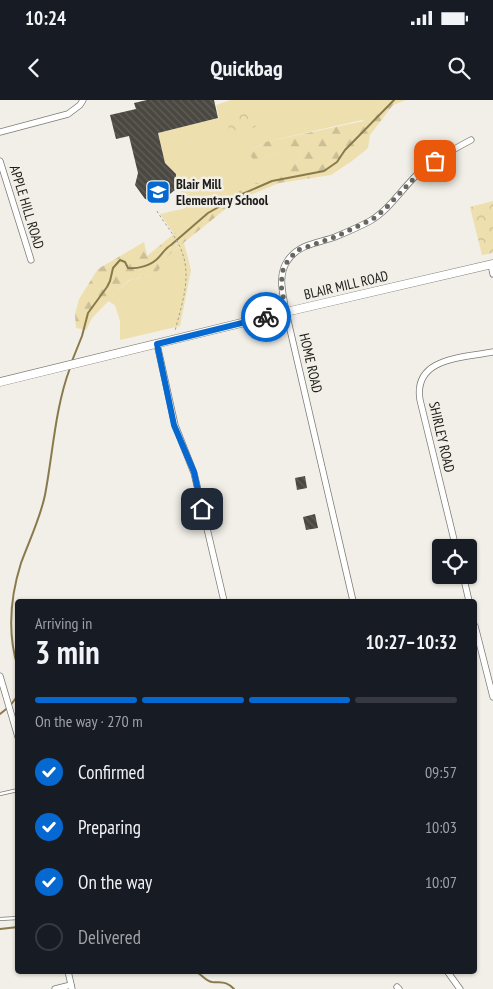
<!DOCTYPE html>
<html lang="en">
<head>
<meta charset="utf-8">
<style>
	:root { --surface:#171b24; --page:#242831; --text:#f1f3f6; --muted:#9ea1a6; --line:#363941; --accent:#0669d1 }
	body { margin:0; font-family:"PT Sans Narrow",sans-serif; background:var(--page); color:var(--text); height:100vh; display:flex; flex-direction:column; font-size:19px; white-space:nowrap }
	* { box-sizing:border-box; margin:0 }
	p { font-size:16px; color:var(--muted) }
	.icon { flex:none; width:28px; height:28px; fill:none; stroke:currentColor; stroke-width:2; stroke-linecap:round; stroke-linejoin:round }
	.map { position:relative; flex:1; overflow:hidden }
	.details { position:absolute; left:15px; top:499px; width:462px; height:375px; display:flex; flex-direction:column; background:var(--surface); border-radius:5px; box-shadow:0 1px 4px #0004 }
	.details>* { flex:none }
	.buttons { position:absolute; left:432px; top:439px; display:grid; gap:10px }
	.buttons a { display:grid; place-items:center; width:45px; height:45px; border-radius:5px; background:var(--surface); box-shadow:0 1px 4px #0004; font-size:25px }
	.pin { position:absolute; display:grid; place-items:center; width:42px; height:42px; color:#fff; margin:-21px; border-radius:10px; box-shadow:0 2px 8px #0006 }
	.courier { position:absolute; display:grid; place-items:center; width:50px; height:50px; margin:-25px; border:4px solid #0669d1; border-radius:50%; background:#fff; color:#222; box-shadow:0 1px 6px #0007 }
	.headline em { font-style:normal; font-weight:600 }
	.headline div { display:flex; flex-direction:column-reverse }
	.headline { display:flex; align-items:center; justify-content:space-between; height:85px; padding:0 20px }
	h1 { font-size:32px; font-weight:600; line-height:38px }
	.bar { display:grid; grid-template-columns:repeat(4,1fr); gap:8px 5px; align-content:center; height:60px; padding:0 20px }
	.bar i { height:6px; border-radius:4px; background:var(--line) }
	.bar .active { background:var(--accent) }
	.bar p { grid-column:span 4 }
	ol { padding:0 20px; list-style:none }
	li { display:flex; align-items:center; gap:15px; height:55px }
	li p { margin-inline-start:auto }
	li .icon { padding:5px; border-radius:50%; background:var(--accent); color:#fff; stroke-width:4 }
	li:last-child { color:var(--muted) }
	li i { width:28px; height:28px; border:2px solid var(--line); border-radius:50% }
	.status { display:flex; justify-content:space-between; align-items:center; height:35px; padding:0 25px; background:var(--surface); direction:ltr }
	.status svg { height:14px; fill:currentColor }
	header { display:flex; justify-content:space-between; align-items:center; height:65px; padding:0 20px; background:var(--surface); font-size:22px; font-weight:600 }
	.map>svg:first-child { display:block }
	.grass { fill:#eedfae }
	.forest { fill:url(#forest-firs) }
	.park { fill:url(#park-crowns) }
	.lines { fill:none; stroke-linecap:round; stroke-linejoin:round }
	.stream { stroke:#897a4d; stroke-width:2 }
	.building { fill:url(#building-back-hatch) }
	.service-casing { stroke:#7c7a73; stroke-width:4 }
	.minor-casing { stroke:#7c7a73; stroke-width:7 }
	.secondary-casing { stroke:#7c7a73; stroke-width:9 }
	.path { stroke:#a09e98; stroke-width:1; stroke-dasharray:2.5 2.5; stroke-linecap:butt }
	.service { stroke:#fff; stroke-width:2.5 }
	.minor { stroke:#fff; stroke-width:5.5 }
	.secondary { stroke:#fff; stroke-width:8 }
	.done { stroke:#676661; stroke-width:5; stroke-dasharray:0 9 }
	.route { stroke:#0669d1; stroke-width:6 }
	.labels { text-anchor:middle; stroke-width:5; stroke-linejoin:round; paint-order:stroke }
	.poi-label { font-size:14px; font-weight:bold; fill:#1d1c19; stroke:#f1efe7; text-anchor:start }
	.street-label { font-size:14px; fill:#1d1c19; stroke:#f1efe7 }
</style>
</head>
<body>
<div class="status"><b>10:24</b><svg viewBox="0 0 49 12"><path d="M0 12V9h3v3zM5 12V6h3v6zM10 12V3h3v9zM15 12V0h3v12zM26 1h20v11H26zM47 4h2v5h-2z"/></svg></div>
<header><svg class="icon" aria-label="back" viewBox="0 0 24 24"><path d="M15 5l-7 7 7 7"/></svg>Quickbag<svg class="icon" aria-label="search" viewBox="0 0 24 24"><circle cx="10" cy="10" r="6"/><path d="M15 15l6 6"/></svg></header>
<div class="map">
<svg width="493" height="889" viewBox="0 0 493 889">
	<defs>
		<pattern id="forest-firs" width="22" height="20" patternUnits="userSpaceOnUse" patternTransform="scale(1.25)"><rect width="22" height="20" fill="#eedfae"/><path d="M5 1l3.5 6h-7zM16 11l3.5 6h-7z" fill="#ccbf95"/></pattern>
		<pattern id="park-crowns" width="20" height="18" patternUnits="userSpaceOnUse" patternTransform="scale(1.25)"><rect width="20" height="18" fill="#eedfae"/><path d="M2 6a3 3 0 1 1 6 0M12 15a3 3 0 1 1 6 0" fill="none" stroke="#ccbf95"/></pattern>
		<pattern id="building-back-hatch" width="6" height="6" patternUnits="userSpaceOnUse" patternTransform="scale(1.25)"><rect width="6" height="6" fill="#4a4841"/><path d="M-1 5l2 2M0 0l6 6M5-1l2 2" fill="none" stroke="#615f59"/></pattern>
	</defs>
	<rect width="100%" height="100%" fill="#f1efe7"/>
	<g class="grass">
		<polygon points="231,0 383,0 364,21 362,20 265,42 253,49 267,58 282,49 296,49 300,57 294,66 209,105 174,134 160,114 186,108 181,91 175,90 176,74 165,63 158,33 219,18 216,5"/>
		<polygon points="184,143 191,170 180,226 120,240 120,221 115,205 108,201 130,180 155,175 171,153"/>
	</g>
	<polygon class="forest" points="383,0 406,0 393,5 370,35 368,48 352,61 331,75 279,83 234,102 171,153 155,175 129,180 92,218 86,230 76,228 75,214 79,199 98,169 144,142 147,156 209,105 293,66 300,57 296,49 282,49 267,58 253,59 250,55 253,49 265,42 364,21"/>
	<g class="park">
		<polygon points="251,7 251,9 261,13 262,20 254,28 239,26 237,44 228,43 229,16 234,12"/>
		<polygon points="493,101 493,153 482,155 470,107"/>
	</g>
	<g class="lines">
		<g class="stream">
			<path d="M72,261L82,236L88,213L107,187L110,181L113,168L120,160L125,162L128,168C137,169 149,166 156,160C162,155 164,149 171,145L208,113L240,95L272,81L324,71L337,62L345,50L394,0"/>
			<path d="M18,568C7,533 10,498 21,463C29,441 40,419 45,395C53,353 55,308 70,268"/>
			<polyline points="0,614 10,606 18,595"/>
			<polyline points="0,829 18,827"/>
			<path d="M173,871C180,872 191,870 198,873C203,876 206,881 212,882C223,883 226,881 234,889"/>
		</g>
	</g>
	<g class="building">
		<polygon points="147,0 214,0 218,18 158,33 165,63 176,74 175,90 161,101 145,99 135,85 138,73 129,36 116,39 110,15 136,9 134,3"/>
		<polygon points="305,376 307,388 297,390 295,378"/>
		<polygon points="315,414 318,428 306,430 303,417"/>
	</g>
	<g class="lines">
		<g class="service-casing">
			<g id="service">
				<polyline points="0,694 18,690"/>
				<polyline points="0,819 18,818"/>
			</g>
		</g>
		<g class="minor-casing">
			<g id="minor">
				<polyline points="0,32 68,14 80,5 83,0"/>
				<polyline points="0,61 31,160"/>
				<polyline points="491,164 493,174"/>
				<polyline points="157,244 175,325 194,373 224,501"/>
				<path d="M456,448L420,300C413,257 463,258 493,252"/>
				<polyline points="463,475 469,501"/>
				<path d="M353,501L286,212C283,194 277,175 288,160C299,144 318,143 335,137C347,132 359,127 370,121C391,109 404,85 422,70C437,58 454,49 471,40"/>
				<polyline points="475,526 493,597"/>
				<polyline points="0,576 18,637"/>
				<polyline points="68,871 72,889"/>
				<polyline points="447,871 460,889"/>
				<polyline points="397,887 399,889"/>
				<polyline points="55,889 71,885"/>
			</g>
		</g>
		<g class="secondary-casing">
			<polyline id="secondary" points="0,282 286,212 493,164"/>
		</g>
		<path class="path" d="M157,111C164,123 174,134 180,147C193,175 182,203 175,231"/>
		<use href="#service" class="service"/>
		<use href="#minor" class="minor"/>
		<use href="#secondary" class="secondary"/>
	</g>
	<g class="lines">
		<polyline class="done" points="266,217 286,212 281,185 283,170 288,160 298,150 335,137 373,119 384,110 422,70 435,61"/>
		<polyline class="route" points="202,409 194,372 174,325 157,244 266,217"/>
	</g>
	<defs>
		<g id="school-square" transform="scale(1.25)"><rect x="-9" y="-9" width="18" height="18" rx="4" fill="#0669d1" stroke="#f1efe7"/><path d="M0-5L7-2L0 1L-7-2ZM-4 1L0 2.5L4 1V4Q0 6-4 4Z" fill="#fff"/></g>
	</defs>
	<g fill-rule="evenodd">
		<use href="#school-square" x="158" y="92"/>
	</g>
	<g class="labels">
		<g class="poi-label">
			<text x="176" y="89">Blair Mill<tspan x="176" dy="16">Elementary School</tspan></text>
		</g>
		<g class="street-label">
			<text transform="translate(27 107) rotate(73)" y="5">APPLE HILL ROAD</text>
			<text transform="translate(346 185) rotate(-13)" y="5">BLAIR MILL ROAD</text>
			<text transform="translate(311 263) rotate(77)" y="5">HOME ROAD</text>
			<text transform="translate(442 337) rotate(77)" y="5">SHIRLEY ROAD</text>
		</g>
	</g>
</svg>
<div class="buttons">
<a><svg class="icon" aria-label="locate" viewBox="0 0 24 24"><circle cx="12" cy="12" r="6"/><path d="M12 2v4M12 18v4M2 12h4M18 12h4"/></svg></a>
</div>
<div class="pin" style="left:435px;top:61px;background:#ea580c"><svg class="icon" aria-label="bag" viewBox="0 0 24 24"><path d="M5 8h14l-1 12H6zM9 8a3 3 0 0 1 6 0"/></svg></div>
<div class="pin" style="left:202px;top:409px;background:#1f2937"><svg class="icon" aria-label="home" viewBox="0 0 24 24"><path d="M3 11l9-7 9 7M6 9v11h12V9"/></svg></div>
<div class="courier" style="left:266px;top:217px"><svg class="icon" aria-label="bike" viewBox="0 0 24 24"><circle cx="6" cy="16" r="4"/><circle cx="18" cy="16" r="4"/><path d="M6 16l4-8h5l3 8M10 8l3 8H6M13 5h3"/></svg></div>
<section class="details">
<div class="headline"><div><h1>3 min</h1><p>Arriving in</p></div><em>10:27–10:32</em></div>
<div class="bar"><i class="active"></i><i class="active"></i><i class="active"></i><i></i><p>On the way · 270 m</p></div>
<ol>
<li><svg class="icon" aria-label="check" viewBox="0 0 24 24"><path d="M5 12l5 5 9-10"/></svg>Confirmed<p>09:57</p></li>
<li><svg class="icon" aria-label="check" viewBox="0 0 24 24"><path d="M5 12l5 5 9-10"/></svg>Preparing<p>10:03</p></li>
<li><svg class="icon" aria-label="check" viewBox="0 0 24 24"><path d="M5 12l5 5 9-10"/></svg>On the way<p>10:07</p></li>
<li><i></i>Delivered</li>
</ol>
</section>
</div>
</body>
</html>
